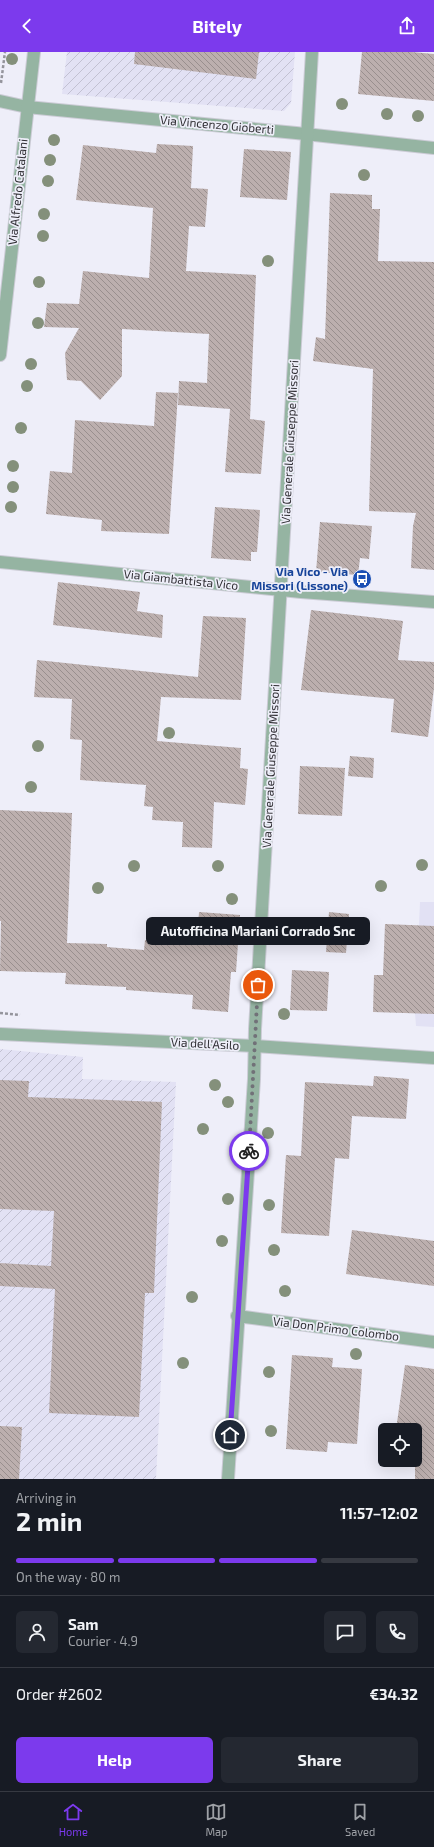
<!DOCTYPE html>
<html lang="en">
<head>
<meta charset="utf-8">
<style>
	:root { --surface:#171b24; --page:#242831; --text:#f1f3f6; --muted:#9ea1a6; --line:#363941; --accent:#7c3aed }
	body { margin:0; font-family:"Exo 2",sans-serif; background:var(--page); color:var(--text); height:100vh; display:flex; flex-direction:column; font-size:15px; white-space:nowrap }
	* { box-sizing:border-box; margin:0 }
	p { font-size:13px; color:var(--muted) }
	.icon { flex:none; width:22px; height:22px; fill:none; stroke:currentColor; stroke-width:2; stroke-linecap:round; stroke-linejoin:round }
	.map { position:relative; height:1427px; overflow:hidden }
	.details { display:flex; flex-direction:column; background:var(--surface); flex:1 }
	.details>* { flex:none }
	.buttons { position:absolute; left:378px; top:1371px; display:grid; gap:8px }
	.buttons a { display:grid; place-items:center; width:44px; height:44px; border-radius:6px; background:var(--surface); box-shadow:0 4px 16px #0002; font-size:20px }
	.pin { position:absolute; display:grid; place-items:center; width:34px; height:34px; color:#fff; margin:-17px; border:2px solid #fff; border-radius:50%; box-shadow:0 1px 4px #0007 }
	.courier { position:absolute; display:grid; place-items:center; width:40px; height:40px; margin:-20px; border:3px solid #7c3aed; border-radius:50%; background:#fff; color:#222; box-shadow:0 1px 5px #0007 }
	.bubble { position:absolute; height:28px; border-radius:6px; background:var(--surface); box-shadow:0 4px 16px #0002; font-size:13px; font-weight:700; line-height:28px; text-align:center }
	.summary em { font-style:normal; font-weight:700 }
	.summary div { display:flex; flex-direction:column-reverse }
	.summary { display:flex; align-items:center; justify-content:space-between; height:68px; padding:0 16px }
	h1 { font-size:26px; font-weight:700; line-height:30px }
	.bar { display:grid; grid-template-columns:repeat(4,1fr); gap:6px 4px; align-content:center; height:48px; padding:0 16px }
	.bar i { height:5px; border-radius:3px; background:var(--line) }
	.bar .current { background:var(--accent) }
	.bar p { grid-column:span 4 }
	.line { display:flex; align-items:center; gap:10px; padding:0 16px; border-top:1px solid var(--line) }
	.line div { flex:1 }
	.round { display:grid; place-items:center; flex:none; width:42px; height:42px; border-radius:6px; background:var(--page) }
	.button { display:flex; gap:8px; margin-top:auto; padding:8px 16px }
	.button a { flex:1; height:46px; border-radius:6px; background:var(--accent); color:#fff; font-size:16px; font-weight:700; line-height:46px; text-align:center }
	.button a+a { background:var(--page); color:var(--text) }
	header { display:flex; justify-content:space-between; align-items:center; height:52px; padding:0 16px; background:var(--accent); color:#fff; font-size:18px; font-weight:700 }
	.tabs { display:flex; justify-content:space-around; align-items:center; height:56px; border-top:1px solid var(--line); background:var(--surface); font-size:11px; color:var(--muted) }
	.tabs a { display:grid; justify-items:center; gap:2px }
	.tabs .current { color:var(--accent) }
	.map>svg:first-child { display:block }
	.built { fill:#e2e1f4 }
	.industrial { fill:url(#industrial-furrows) }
	.building { fill:url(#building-back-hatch) }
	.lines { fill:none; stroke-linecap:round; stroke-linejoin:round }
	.minor-casing { stroke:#cbcbd5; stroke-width:14 }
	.path { stroke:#94949c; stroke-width:2.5; stroke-dasharray:3 2; stroke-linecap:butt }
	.minor { stroke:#95b4a2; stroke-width:12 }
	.tree { fill:#84907b }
	.done { stroke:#717178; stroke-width:4; stroke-dasharray:0 7.2 }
	.route { stroke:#7c3aed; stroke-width:5 }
	.labels { text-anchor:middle; stroke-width:3.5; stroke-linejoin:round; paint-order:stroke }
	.street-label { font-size:12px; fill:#2e2d32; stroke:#eeeef9 }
	.transit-label { font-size:12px; font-weight:bold; fill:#164399; stroke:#eeeef9; text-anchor:end }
</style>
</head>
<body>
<header><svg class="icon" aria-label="back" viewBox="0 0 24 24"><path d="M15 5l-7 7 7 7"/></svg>Bitely<svg class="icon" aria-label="share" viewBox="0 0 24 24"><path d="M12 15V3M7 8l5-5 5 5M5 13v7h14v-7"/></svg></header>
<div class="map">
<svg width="434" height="1427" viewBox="0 0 434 1427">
	<defs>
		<pattern id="industrial-furrows" width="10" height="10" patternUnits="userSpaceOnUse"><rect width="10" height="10" fill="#e2e1f4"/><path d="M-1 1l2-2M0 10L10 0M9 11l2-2" fill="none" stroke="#c2c1d2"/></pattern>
		<pattern id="building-back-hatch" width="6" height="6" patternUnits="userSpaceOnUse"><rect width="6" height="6" fill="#bcafae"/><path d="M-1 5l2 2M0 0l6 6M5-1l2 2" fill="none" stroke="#998f8e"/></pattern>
	</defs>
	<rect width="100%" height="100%" fill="#eeeef9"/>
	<polygon class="built" points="420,850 434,850 434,975 416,974 415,961"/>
	<g class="industrial">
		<polygon points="67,0 295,0 291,51 284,59 62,42"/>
		<polygon points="0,997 83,1005 82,1027 176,1030 156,1427 0,1427"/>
	</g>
	<g class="building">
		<polygon points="135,0 259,0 256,27 134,12"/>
		<polygon points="362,0 412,0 434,2 434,49 358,42"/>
		<polygon points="157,92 193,94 191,136 208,137 205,175 189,174 186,219 256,223 250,367 265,369 261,422 225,420 230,357 178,353 179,329 207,331 209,282 122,277 122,324 100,348 81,329 67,328 65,301 79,276 44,275 47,251 79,252 83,219 149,226 153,156 76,148 83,93 156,101"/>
		<polygon points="244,97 291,100 287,148 240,145"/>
		<polygon points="330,141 372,143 372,157 380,157 378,209 434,210 434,518 411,516 413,474 416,461 369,459 373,317 313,309 316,285 325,287"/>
		<polygon points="156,340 178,341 169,482 101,479 102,468 46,462 50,419 72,421 75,368 154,374"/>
		<polygon points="215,455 260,458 257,500 251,500 251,509 211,506"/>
		<polygon points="320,470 372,474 369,507 360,506 358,523 316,520"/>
		<polygon points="58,530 140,540 137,559 163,563 162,586 53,573"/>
		<polygon points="311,558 403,569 398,608 434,610 434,636 428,685 391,680 394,647 301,638"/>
		<polygon points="203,564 246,566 241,648 161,645 157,689 241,696 240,716 248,717 245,753 214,750 212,796 182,795 183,770 152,768 153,755 144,754 146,733 80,728 82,688 70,687 72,647 34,645 37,608 198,625"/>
		<polygon points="350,704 374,706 373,726 348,724"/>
		<polygon points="300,714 345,716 342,764 298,762"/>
		<polygon points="0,758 72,761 67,891 107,892 107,895 144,898 145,888 197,892 199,860 240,863 236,920 231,920 228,960 192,957 193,943 126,938 126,935 65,932 66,921 0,919 1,869 0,869"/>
		<polygon points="329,860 349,862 346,901 326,900"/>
		<polygon points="385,872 434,874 434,962 373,960 374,923 383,923"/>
		<polygon points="292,918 329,920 327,959 290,958"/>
		<polygon points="374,1024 409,1027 406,1067 352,1064 349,1107 335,1106 329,1184 281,1181 286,1103 301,1104 305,1030 373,1034"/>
		<polygon points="0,1028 29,1029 28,1045 162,1050 154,1241 145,1241 139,1365 49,1361 55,1237 0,1234 0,1211 51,1214 54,1159 0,1157"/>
		<polygon points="352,1178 434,1189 434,1234 346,1222"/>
		<polygon points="292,1303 333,1306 332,1315 362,1317 357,1392 328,1390 327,1400 286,1397"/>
		<polygon points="405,1313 434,1317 434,1427 415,1427 415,1378 396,1378"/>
		<polygon points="0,1374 22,1375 19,1427 0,1427"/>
	</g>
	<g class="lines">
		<g class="minor-casing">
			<g id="minor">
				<polyline points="0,49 27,55 296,81 434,96"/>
				<polyline points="0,303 34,0"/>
				<polyline points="0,510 301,540 434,550"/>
				<polyline points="0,982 255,994 434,1006"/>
				<polyline points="237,1264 434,1290"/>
				<polyline points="228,1427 254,1027 255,977 312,0"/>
			</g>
		</g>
		<g class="path">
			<polyline points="1,31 5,0"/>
			<polyline points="0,961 20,963"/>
		</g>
		<use href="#minor" class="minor"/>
	</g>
	<g class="tree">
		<circle cx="12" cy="7" r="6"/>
		<circle cx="342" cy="52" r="6"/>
		<circle cx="387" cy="62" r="6"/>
		<circle cx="418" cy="64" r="6"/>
		<circle cx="54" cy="88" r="6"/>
		<circle cx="50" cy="108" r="6"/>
		<circle cx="364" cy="123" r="6"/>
		<circle cx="48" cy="129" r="6"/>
		<circle cx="44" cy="162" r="6"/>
		<circle cx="43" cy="184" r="6"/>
		<circle cx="268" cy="209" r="6"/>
		<circle cx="39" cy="230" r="6"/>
		<circle cx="38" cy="271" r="6"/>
		<circle cx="31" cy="312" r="6"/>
		<circle cx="27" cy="334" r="6"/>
		<circle cx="21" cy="376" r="6"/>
		<circle cx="13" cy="414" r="6"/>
		<circle cx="13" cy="435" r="6"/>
		<circle cx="11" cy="455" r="6"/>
		<circle cx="169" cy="681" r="6"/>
		<circle cx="38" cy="694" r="6"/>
		<circle cx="31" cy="735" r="6"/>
		<circle cx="422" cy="813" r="6"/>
		<circle cx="134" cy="814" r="6"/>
		<circle cx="218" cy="814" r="6"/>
		<circle cx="381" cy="834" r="6"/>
		<circle cx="98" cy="836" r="6"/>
		<circle cx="232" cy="847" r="6"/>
		<circle cx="284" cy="962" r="6"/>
		<circle cx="215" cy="1033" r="6"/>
		<circle cx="228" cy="1050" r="6"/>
		<circle cx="203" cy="1077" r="6"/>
		<circle cx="268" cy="1081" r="6"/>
		<circle cx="228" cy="1147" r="6"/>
		<circle cx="269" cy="1153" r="6"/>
		<circle cx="222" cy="1189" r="6"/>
		<circle cx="274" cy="1198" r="6"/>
		<circle cx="285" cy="1239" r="6"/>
		<circle cx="192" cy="1245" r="6"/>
		<circle cx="356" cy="1302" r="6"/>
		<circle cx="183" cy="1311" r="6"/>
		<circle cx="269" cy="1320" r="6"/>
		<circle cx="271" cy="1379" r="6"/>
	</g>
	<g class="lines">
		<polyline class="done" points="249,1099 258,933"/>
		<polyline class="route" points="230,1383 249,1099"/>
	</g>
	<defs>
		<g id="bus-disc" transform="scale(1)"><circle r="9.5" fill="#1a4fb4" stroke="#eeeef9"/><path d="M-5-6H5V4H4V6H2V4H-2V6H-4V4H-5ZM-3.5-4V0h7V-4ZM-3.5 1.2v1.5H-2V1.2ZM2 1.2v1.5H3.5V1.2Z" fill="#fff"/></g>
	</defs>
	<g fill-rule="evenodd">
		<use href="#bus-disc" x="362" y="527"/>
	</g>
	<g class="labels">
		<g class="street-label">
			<text transform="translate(217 73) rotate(5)" y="4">Via Vincenzo Gioberti</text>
			<text transform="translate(18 140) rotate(-84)" y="4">Via Alfredo Catalani</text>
			<text transform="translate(290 390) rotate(-87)" y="4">Via Generale Giuseppe Missori</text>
			<text transform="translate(181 528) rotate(6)" y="4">Via Giambattista Vico</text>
			<text transform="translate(271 714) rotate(-87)" y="4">Via Generale Giuseppe Missori</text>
			<text transform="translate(205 992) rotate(3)" y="4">Via dell'Asilo</text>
			<text transform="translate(336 1277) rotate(7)" y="4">Via Don Primo Colombo</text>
		</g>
		<g class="transit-label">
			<text x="348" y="524">Via Vico - Via<tspan x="348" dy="14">Missori (Lissone)</tspan></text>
		</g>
	</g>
</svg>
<div class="buttons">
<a><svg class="icon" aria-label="locate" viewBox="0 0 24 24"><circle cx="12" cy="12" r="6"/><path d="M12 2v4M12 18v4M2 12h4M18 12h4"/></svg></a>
</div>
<div class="pin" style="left:258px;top:933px;background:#ea580c"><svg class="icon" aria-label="bag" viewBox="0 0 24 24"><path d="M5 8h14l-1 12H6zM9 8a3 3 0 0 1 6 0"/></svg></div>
<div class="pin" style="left:230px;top:1383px;background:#1f2937"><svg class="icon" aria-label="home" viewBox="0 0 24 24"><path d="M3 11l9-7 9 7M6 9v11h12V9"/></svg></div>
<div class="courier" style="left:249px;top:1099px"><svg class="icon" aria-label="bike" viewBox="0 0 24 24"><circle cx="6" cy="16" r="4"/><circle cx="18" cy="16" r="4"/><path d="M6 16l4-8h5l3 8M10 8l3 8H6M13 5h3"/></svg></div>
<div class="bubble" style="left:146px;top:865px;width:224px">Autofficina Mariani Corrado Snc</div>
</div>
<section class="details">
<div class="summary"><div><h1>2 min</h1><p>Arriving in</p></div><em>11:57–12:02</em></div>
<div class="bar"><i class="current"></i><i class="current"></i><i class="current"></i><i></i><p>On the way · 80 m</p></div>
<div class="line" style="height:72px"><a class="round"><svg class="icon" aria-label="person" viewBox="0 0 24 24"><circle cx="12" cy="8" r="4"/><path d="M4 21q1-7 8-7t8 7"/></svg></a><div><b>Sam</b><p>Courier · 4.9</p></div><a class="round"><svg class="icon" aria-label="chat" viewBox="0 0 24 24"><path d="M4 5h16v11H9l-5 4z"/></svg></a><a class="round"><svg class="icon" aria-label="phone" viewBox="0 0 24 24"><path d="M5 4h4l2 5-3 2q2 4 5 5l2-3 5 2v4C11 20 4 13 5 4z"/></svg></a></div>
<div class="line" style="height:52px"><div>Order #2602</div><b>€34.32</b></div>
<div class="button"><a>Help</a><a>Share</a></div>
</section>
<nav class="tabs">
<a class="current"><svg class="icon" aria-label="home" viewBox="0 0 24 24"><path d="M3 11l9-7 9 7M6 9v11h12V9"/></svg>Home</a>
<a><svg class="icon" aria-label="map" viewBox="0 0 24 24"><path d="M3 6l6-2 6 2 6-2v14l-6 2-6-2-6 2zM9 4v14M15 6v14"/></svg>Map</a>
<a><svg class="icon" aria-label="saved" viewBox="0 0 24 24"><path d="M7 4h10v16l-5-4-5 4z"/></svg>Saved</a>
</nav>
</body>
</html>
